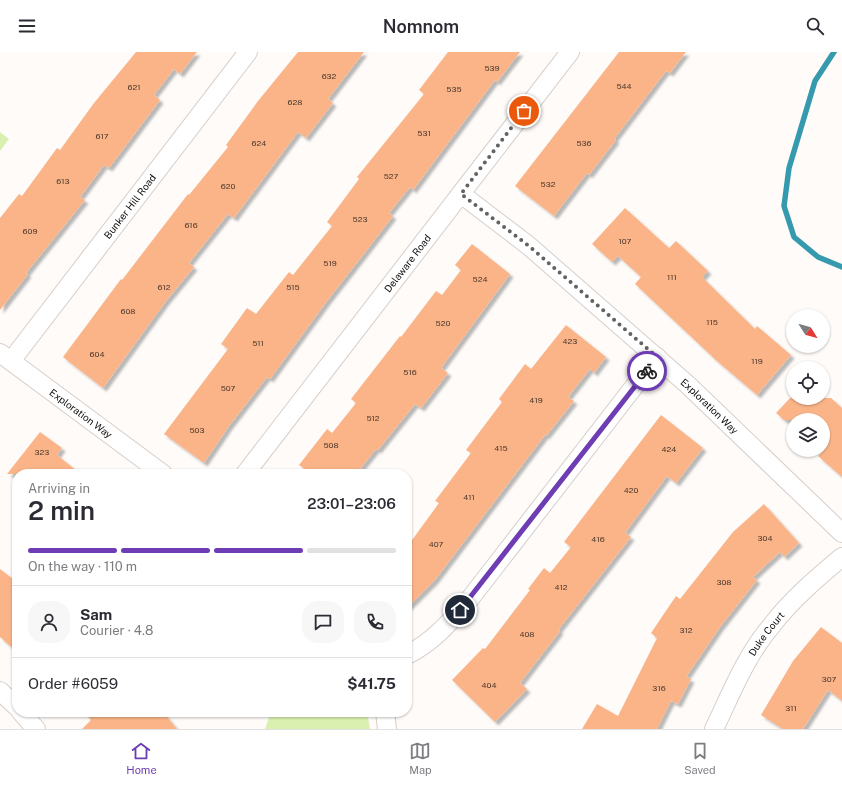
<!DOCTYPE html>
<html lang="en">
<head>
<meta charset="utf-8">
<style>
	:root { --surface:#fff; --page:#f7f7f7; --text:#2b2b33; --muted:#7c7c81; --line:#e1e1e2; --accent:#6e3db4 }
	body { margin:0; font-family:"Public Sans",sans-serif; background:var(--page); color:var(--text); height:100vh; display:flex; flex-direction:column; font-size:15px; white-space:nowrap }
	* { box-sizing:border-box; margin:0 }
	p { font-size:13px; color:var(--muted) }
	.icon { flex:none; width:22px; height:22px; fill:none; stroke:currentColor; stroke-width:2; stroke-linecap:round; stroke-linejoin:round }
	.map { position:relative; flex:1; overflow:hidden }
	.details { position:absolute; left:12px; top:417px; width:400px; height:248px; display:flex; flex-direction:column; background:var(--surface); border-radius:16px; box-shadow:0 1px 3px #0004 }
	.details>* { flex:none }
	.needle { width:26px; rotate:127deg }
	.fabs { position:absolute; left:786px; top:257px; display:grid; gap:8px }
	.fabs a { display:grid; place-items:center; width:44px; height:44px; border-radius:50%; background:var(--surface); box-shadow:0 1px 3px #0004; font-size:20px }
	.pin { position:absolute; display:grid; place-items:center; width:34px; height:34px; color:#fff; margin:-17px; border:2px solid #fff; border-radius:50%; box-shadow:0 1px 4px #0007 }
	.courier { position:absolute; display:grid; place-items:center; width:40px; height:40px; margin:-20px; border:3px solid #6e3db4; border-radius:50%; background:#fff; color:#222; box-shadow:0 1px 5px #0007 }
	.overview em { font-style:normal; font-weight:600 }
	.overview div { display:flex; flex-direction:column-reverse }
	.overview { display:flex; align-items:center; justify-content:space-between; height:68px; padding:0 16px }
	h1 { font-size:26px; font-weight:600; line-height:30px }
	.bar { display:grid; grid-template-columns:repeat(4,1fr); gap:6px 4px; align-content:center; height:48px; padding:0 16px }
	.bar i { height:5px; border-radius:3px; background:var(--line) }
	.bar .on { background:var(--accent) }
	.bar p { grid-column:span 4 }
	.line { display:flex; align-items:center; gap:10px; padding:0 16px; border-top:1px solid var(--line) }
	.line div { flex:1 }
	.round { display:grid; place-items:center; flex:none; width:42px; height:42px; border-radius:16px; background:var(--page) }
	header { display:flex; justify-content:space-between; align-items:center; height:52px; padding:0 16px; background:var(--surface); font-size:18px; font-weight:600 }
	.tab-bar { display:flex; justify-content:space-around; align-items:center; height:56px; border-top:1px solid var(--line); background:var(--surface); font-size:11px; color:var(--muted) }
	.tab-bar a { display:grid; justify-items:center; gap:2px }
	.tab-bar .on { color:var(--accent) }
	.map>svg:first-child { display:block }
	.green { fill:#daf0b0 }
	.lines { fill:none; stroke-linecap:round; stroke-linejoin:round }
	.stream { stroke:#369aaf; stroke-width:5.5 }
	.building { fill:#fbb488; filter:url(#shadow) }
	.minor-casing { stroke:#d6cec9; stroke-width:20 }
	.minor { stroke:#fff; stroke-width:18 }
	.done { stroke:#646260; stroke-width:4; stroke-dasharray:0 7.2 }
	.route { stroke:#6e3db4; stroke-width:5 }
	.labels { text-anchor:middle; stroke-width:4; stroke-linejoin:round; paint-order:stroke }
	.number-label { font-size:8px; fill:#4c382c }
	.street-label { font-size:10px; fill:#110f0d; stroke:#fff }
</style>
</head>
<body>
<header><svg class="icon" aria-label="menu" viewBox="0 0 24 24"><path d="M4 6h16M4 12h16M4 18h16"/></svg>Nomnom<svg class="icon" aria-label="search" viewBox="0 0 24 24"><circle cx="10" cy="10" r="6"/><path d="M15 15l6 6"/></svg></header>
<div class="map">
<svg width="842" height="677" viewBox="0 0 842 677">
	<defs>
		<filter id="shadow"><feDropShadow dx="3.5" dy="3.5" stdDeviation="1" flood-color="#0004"/></filter>
	</defs>
	<rect width="100%" height="100%" fill="#fefbf9"/>
	<g class="green">
		<polygon points="0,80 9,87 0,99"/>
		<polygon points="271,660 367,660 370,677 265,677"/>
	</g>
	<g class="lines">
		<polyline class="stream" points="834,0 815,29 789,116 784,154 794,185 818,205 842,215"/>
	</g>
	<g class="building">
		<polygon points="136,0 197,0 180,22 174,17 154,43 160,48 109,116 104,113 80,145 85,148 26,221 28,222 0,258 0,166 19,142 22,144 57,96 60,98 94,51"/>
		<polygon points="298,0 364,0 328,47 333,51 306,86 298,80 234,166 228,162 189,211 194,215 166,249 103,336 63,305 121,227 122,228 188,142 189,143 228,95 226,93 258,49"/>
		<polygon points="448,0 520,0 497,30 495,28 413,138 410,135 389,161 393,164 366,199 327,249 270,327 267,325 229,374 204,411 164,382 228,297 221,292 247,256 256,262 289,220 293,223 332,174 327,170 359,127 357,125 424,42 419,38"/>
		<polygon points="619,0 686,0 670,21 666,19 614,87 616,88 589,123 587,121 554,164 515,134"/>
		<polygon points="625,156 669,196 676,189 708,219 702,225 755,277 757,274 791,303 757,343 717,309 635,232 641,225 618,204 612,210 592,192"/>
		<polygon points="472,192 510,222 441,316 448,321 421,356 415,352 378,398 376,397 356,422 311,422 299,413 327,377 332,381 356,351 351,347 400,284 401,285 436,239 442,243 461,218 455,213"/>
		<polygon points="566,273 606,305 594,321 590,317 568,345 574,349 546,384 545,383 435,528 407,556 407,495 439,451 435,449 471,401 466,398 502,350 499,347 525,312 531,317"/>
		<polygon points="790,346 831,346 842,356 842,425 818,404 823,399 823,368 784,368 776,361"/>
		<polygon points="661,363 703,396 676,431 667,424 625,481 631,485 558,578 560,579 520,631 527,637 495,670 452,628 483,596 485,597 530,538 528,537 544,516 550,521 571,495 564,490"/>
		<polygon points="40,380 62,396 57,403 81,422 7,422"/>
		<polygon points="764,452 799,491 784,505 780,500 753,525 757,528 720,575 686,625 691,627 678,652 671,649 657,677 582,677 597,652 618,664 657,586 651,581 676,544 680,547 733,480"/>
		<polygon points="0,517 17,530 17,600 0,585"/>
		<polygon points="821,575 842,591 842,649 828,638 803,677 783,677 761,663 793,609"/>
		<polygon points="84,660 163,660 177,677 82,677 91,668"/>
	</g>
	<g class="lines">
		<g class="minor-casing">
			<g id="minor">
				<path id="s1" d="M461,142L529,194L688,333L842,481"/>
				<path id="s2" d="M0,301L163,422"/>
				<path id="s3" d="M11,309L248,0"/>
				<path id="s4" d="M245,422L570,0"/>
				<path d="M407,603C433,590 450,570 469,548L657,305"/>
				<polyline points="0,639 17,655"/>
				<polyline points="21,660 36,677"/>
				<polyline points="385,660 387,677"/>
				<path id="s5" d="M714,677C731,642 746,603 772,573C792,547 817,526 842,505"/>
			</g>
		</g>
		<use href="#minor" class="minor"/>
	</g>
	<g class="lines">
		<polyline class="done" points="524,59 461,142 529,194 657,305 647,319"/>
		<polyline class="route" points="460,558 647,319"/>
	</g>
	<g class="labels">
		<g class="number-label">
			<text x="492" y="19">539</text>
			<text x="329" y="27">632</text>
			<text x="624" y="37">544</text>
			<text x="134" y="38">621</text>
			<text x="454" y="40">535</text>
			<text x="295" y="53">628</text>
			<text x="424" y="84">531</text>
			<text x="102" y="87">617</text>
			<text x="259" y="94">624</text>
			<text x="584" y="94">536</text>
			<text x="391" y="127">527</text>
			<text x="63" y="132">613</text>
			<text x="548" y="135">532</text>
			<text x="228" y="137">620</text>
			<text x="360" y="170">523</text>
			<text x="191" y="176">616</text>
			<text x="30" y="182">609</text>
			<text x="625" y="192">107</text>
			<text x="330" y="214">519</text>
			<text x="672" y="228">111</text>
			<text x="480" y="230">524</text>
			<text x="164" y="238">612</text>
			<text x="293" y="238">515</text>
			<text x="128" y="262">608</text>
			<text x="712" y="273">115</text>
			<text x="443" y="274">520</text>
			<text x="570" y="292">423</text>
			<text x="258" y="294">511</text>
			<text x="97" y="305">604</text>
			<text x="757" y="312">119</text>
			<text x="410" y="323">516</text>
			<text x="228" y="339">507</text>
			<text x="536" y="351">419</text>
			<text x="373" y="369">512</text>
			<text x="197" y="381">503</text>
			<text x="331" y="396">508</text>
			<text x="501" y="399">415</text>
			<text x="669" y="400">424</text>
			<text x="42" y="403">323</text>
			<text x="631" y="441">420</text>
			<text x="469" y="448">411</text>
			<text x="765" y="489">304</text>
			<text x="598" y="490">416</text>
			<text x="436" y="495">407</text>
			<text x="724" y="533">308</text>
			<text x="561" y="538">412</text>
			<text x="686" y="581">312</text>
			<text x="527" y="585">408</text>
			<text x="829" y="630">307</text>
			<text x="489" y="636">404</text>
			<text x="659" y="639">316</text>
			<text x="791" y="659">311</text>
		</g>
		<g class="street-label">
			<text dy="4" stroke="none"><textPath href="#s3" startOffset="195">Bunker Hill Road</textPath></text>
			<text dy="4" stroke="none"><textPath href="#s4" startOffset="266">Delaware Road</textPath></text>
			<text dy="4" stroke="none"><textPath href="#s1" startOffset="327">Exploration Way</textPath></text>
			<text dy="4" stroke="none"><textPath href="#s2" startOffset="101">Exploration Way</textPath></text>
			<text dy="4" stroke="none"><textPath href="#s5" startOffset="109">Duke Court</textPath></text>
		</g>
	</g>
</svg>
<div class="fabs">
<a><svg class="needle" viewBox="-14 -14 28 28"><path d="M0-13l5 13h-10z" fill="#e53935"/><path d="M0 13l5-13h-10z" fill="#7c7c81"/></svg></a>
<a><svg class="icon" aria-label="locate" viewBox="0 0 24 24"><circle cx="12" cy="12" r="6"/><path d="M12 2v4M12 18v4M2 12h4M18 12h4"/></svg></a>
<a><svg class="icon" aria-label="layers" viewBox="0 0 24 24"><path d="M12 4l9 5-9 5-9-5zM3 14l9 5 9-5"/></svg></a>
</div>
<div class="pin" style="left:524px;top:59px;background:#ea580c"><svg class="icon" aria-label="bag" viewBox="0 0 24 24"><path d="M5 8h14l-1 12H6zM9 8a3 3 0 0 1 6 0"/></svg></div>
<div class="pin" style="left:460px;top:558px;background:#1f2937"><svg class="icon" aria-label="home" viewBox="0 0 24 24"><path d="M3 11l9-7 9 7M6 9v11h12V9"/></svg></div>
<div class="courier" style="left:647px;top:319px"><svg class="icon" aria-label="bike" viewBox="0 0 24 24"><circle cx="6" cy="16" r="4"/><circle cx="18" cy="16" r="4"/><path d="M6 16l4-8h5l3 8M10 8l3 8H6M13 5h3"/></svg></div>
<section class="details">
<div class="overview"><div><h1>2 min</h1><p>Arriving in</p></div><em>23:01–23:06</em></div>
<div class="bar"><i class="on"></i><i class="on"></i><i class="on"></i><i></i><p>On the way · 110 m</p></div>
<div class="line" style="height:72px"><a class="round"><svg class="icon" aria-label="person" viewBox="0 0 24 24"><circle cx="12" cy="8" r="4"/><path d="M4 21q1-7 8-7t8 7"/></svg></a><div><b>Sam</b><p>Courier · 4.8</p></div><a class="round"><svg class="icon" aria-label="chat" viewBox="0 0 24 24"><path d="M4 5h16v11H9l-5 4z"/></svg></a><a class="round"><svg class="icon" aria-label="phone" viewBox="0 0 24 24"><path d="M5 4h4l2 5-3 2q2 4 5 5l2-3 5 2v4C11 20 4 13 5 4z"/></svg></a></div>
<div class="line" style="height:52px"><div>Order #6059</div><b>$41.75</b></div>
</section>
</div>
<nav class="tab-bar">
<a class="on"><svg class="icon" aria-label="home" viewBox="0 0 24 24"><path d="M3 11l9-7 9 7M6 9v11h12V9"/></svg>Home</a>
<a><svg class="icon" aria-label="map" viewBox="0 0 24 24"><path d="M3 6l6-2 6 2 6-2v14l-6 2-6-2-6 2zM9 4v14M15 6v14"/></svg>Map</a>
<a><svg class="icon" aria-label="saved" viewBox="0 0 24 24"><path d="M7 4h10v16l-5-4-5 4z"/></svg>Saved</a>
</nav>
</body>
</html>
